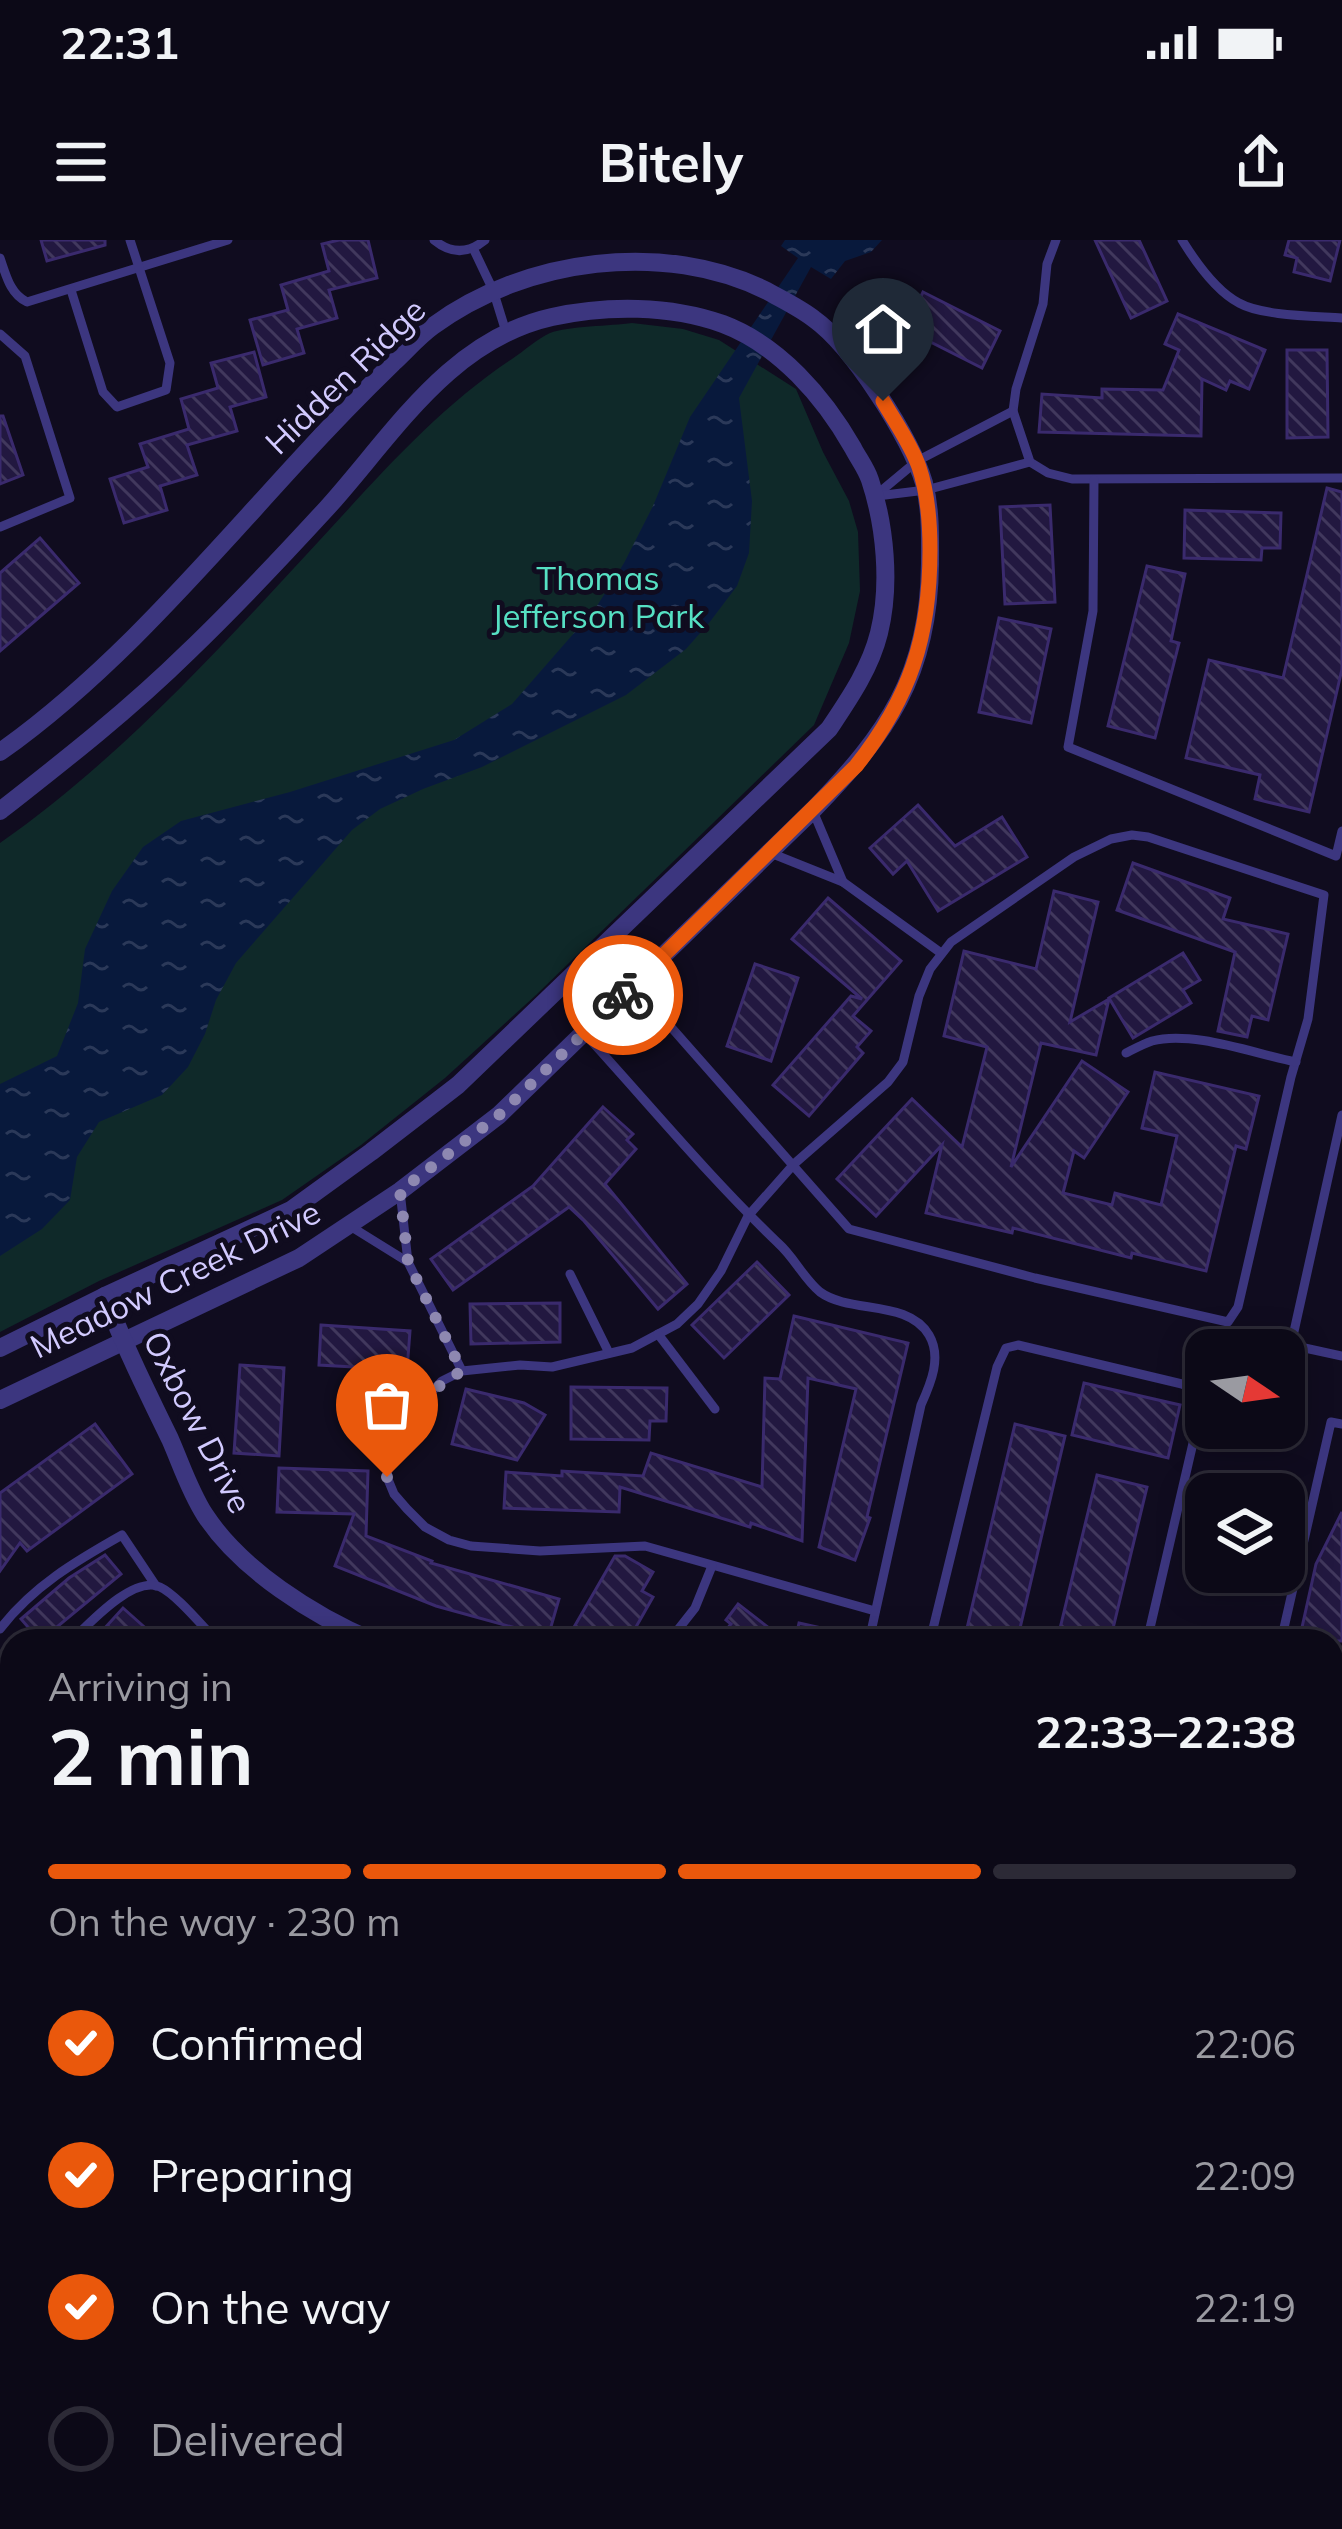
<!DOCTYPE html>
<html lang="en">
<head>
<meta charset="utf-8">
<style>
	:root { --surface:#0c0917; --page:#1a1724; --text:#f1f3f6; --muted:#9a9aa1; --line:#2c2a36; --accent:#ea580c }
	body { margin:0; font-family:Mulish,sans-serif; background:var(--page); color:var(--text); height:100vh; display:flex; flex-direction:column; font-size:45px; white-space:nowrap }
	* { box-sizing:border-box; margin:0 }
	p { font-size:39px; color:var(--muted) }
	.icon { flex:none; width:66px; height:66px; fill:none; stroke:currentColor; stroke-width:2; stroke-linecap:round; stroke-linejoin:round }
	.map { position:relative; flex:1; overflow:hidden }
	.details { position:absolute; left:0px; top:1389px; width:1344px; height:900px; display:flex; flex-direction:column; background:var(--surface); border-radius:36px 36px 0 0; box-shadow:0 6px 30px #0003,0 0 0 3px var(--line) }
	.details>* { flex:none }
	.needle { width:78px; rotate:103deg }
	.controls { position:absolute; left:1185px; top:1089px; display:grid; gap:24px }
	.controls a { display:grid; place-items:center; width:120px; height:120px; border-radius:24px; background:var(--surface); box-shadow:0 6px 30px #0003,0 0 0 3px var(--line); font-size:60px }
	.pin { position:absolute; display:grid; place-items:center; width:102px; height:102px; color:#fff; margin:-123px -51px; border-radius:50% 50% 50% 0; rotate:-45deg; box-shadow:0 0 12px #0007 }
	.pin .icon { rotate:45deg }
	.courier { position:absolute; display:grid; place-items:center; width:120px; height:120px; margin:-60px; border:9px solid #ea580c; border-radius:50%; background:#fff; color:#222; box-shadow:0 3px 15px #0007 }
	.headline em { font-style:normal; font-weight:700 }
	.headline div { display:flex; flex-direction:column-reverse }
	.headline { display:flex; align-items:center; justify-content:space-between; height:204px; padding:0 48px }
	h1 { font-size:78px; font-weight:700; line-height:90px }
	.bar { display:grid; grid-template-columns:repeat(4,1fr); gap:18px 12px; align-content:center; height:144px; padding:0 48px }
	.bar i { height:15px; border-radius:9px; background:var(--line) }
	.bar .selected { background:var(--accent) }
	.bar p { grid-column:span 4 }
	ol { padding:0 48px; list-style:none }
	li { display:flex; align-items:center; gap:36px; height:132px }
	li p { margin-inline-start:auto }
	li .icon { padding:12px; border-radius:50%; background:var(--accent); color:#fff; stroke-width:4 }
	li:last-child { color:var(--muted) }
	li i { width:66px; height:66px; border:6px solid var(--line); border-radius:50% }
	.status { display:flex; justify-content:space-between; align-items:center; height:84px; padding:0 60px; background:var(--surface); direction:ltr }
	.status svg { height:33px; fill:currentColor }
	header { display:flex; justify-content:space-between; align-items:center; height:156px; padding:0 48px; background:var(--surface); font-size:54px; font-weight:700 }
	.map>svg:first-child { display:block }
	.green { fill:#0f2929 }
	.water { fill:url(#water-ripples) }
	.building { fill:url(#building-back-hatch); stroke:#3a2a6d; stroke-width:3 }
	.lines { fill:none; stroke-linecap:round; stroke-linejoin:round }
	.lane { stroke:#3c367f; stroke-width:9 }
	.street { stroke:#3c367f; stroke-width:18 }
	.secondary { stroke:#6b61ff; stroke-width:24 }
	.done { stroke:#8e88b1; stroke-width:12; stroke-dasharray:0 21.6 }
	.route { stroke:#ea580c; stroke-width:15 }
	.labels { text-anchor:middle; stroke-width:10; stroke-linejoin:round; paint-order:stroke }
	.street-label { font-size:33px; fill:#d2caff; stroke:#100c1f }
	.park-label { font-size:33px; fill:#56e0c3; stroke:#100c1f }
</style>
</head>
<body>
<div class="status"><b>22:31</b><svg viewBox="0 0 49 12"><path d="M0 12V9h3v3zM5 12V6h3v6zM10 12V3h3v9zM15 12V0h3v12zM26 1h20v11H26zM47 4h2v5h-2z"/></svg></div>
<header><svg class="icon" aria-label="menu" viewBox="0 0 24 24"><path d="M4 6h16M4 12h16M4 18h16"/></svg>Bitely<svg class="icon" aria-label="share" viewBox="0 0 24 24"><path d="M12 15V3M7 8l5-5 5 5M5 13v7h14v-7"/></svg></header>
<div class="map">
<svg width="1342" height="2289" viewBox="0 0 1342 2289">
	<defs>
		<pattern id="water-ripples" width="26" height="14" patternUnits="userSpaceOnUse" patternTransform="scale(3)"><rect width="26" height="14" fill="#08193c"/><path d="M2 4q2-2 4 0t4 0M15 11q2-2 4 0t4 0" fill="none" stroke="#2b3959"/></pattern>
		<pattern id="building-back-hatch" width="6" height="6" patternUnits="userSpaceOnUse" patternTransform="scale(3)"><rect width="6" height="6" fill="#221840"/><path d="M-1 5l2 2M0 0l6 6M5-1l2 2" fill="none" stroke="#41385d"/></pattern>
	</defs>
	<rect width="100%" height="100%" fill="#100c1f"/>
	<path class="green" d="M632,83L683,89L719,100L796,149L823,212L849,261L858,292L860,351L849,403L814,485L536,755L445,838L361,905L282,960L99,1041L0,1092V603C120,519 220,408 319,301C379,236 438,168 512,119C524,111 537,99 550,93C568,86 611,86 632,83Z"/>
	<polygon class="water" points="785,0 882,0 871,12 845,21 831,39 811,27 739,158 752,261 749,313 737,346 709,383 686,409 626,455 482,527 423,549 380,569 352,590 236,723 216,760 205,794 188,827 162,855 99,882 77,917 70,960 42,989 0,1016 0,844 57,816 78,763 85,709 112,651 143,607 181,581 290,552 454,500 512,464 595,369 624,323 653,266 690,177 798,18 781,6"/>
	<g class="building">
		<polygon points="41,0 105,0 105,5 47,21"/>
		<polygon points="339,0 368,0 377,38 329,50 337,78 297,89 304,113 263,125 250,80 288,70 281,45 329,31 322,4"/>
		<polygon points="1095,0 1139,0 1167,61 1131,78"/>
		<polygon points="1289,0 1340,0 1330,41 1294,32 1297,18 1285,15"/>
		<polygon points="923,52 1000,91 982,128 905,89"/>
		<polygon points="1178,74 1265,110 1249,149 1230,141 1226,150 1202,139 1201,196 1039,192 1042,154 1102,158 1102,149 1163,150 1179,110 1165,104"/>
		<polygon points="1287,110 1327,110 1328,197 1287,198"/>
		<polygon points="254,112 266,157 230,167 237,191 187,205 197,235 160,246 167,270 124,283 110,239 148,227 140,204 189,189 181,159 218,148 211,123"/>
		<polygon points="0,176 3,176 23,235 0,244"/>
		<polygon points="1327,248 1342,252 1342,429 1309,572 1255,559 1260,535 1186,518 1209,420 1283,438"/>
		<polygon points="1050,265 1055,362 1005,364 1000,267"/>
		<polygon points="1185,270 1281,273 1280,308 1262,308 1261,320 1184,318"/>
		<polygon points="40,298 79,343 0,411 0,333"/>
		<polygon points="1147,326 1185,334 1171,401 1179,403 1155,498 1108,486"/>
		<polygon points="999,378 1051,389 1031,483 979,472"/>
		<polygon points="918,565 955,606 1002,577 1027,617 938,671 907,621 893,634 870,608"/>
		<polygon points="1133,623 1230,658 1223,679 1288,694 1268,780 1252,776 1247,797 1218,791 1235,712 1117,670"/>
		<polygon points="1054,651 1098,662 1070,782 1109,759 1096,815 1041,803 1011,927 1082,821 1128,852 1084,918 1074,911 1063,953 1112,965 1115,953 1161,965 1177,896 1142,888 1155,832 1259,856 1246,909 1236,906 1206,1031 1132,1013 1131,1018 1013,988 1012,993 926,973 942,905 876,976 837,939 912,859 962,907 987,807 944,796 964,711 1036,729"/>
		<polygon points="828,658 901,721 853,776 871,791 857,807 863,813 809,876 773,845 851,756 862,759 792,699"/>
		<polygon points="1183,713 1200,740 1183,750 1191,763 1133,798 1109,758"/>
		<polygon points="755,724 798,738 771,821 727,806"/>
		<polygon points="603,867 633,894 627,900 636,909 605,944 687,1044 658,1069 584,981 569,967 453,1050 431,1019 533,946"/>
		<polygon points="757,1022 789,1055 724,1118 692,1085"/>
		<polygon points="560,1063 560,1102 471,1104 470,1064"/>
		<polygon points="794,1076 908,1103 867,1277 870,1278 855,1320 819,1307 856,1149 808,1138 802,1301 751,1283 750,1287 620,1247 619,1272 504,1268 506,1232 562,1236 562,1231 643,1236 651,1213 762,1247 765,1138 780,1139"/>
		<polygon points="321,1085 410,1091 407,1130 319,1125"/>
		<polygon points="240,1125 284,1128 279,1216 234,1213"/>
		<polygon points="1084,1143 1180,1165 1168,1218 1072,1195"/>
		<polygon points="571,1147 667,1148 666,1181 650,1181 649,1200 571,1199"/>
		<polygon points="466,1149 524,1163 545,1175 517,1220 452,1204"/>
		<polygon points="95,1184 132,1234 27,1311 20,1303 0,1331 0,1253"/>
		<polygon points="1015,1184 1065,1196 1017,1401 964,1401"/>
		<polygon points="279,1228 368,1231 366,1296 432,1321 431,1323 559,1359 548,1397 436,1366 335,1326 354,1274 277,1272"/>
		<polygon points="1097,1235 1147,1247 1110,1401 1057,1401"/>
		<polygon points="1342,1272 1342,1401 1299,1401 1316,1324"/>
		<polygon points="105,1315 121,1334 40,1401 21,1379 69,1338"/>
		<polygon points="615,1316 625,1316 653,1332 642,1351 653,1357 628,1401 566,1401"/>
		<polygon points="738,1364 769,1388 759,1401 717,1401 731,1384 726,1380"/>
		<polygon points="123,1368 160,1401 93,1401"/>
		<polygon points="799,1383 848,1394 847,1401 795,1401"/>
	</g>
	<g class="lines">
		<g class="lane">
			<path d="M434,0C451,14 468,14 485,0"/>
			<polyline points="1056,0 1047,24 1043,64 1016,149 1013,171 1030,222 1048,233 1072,239 1342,238"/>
			<path d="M1182,0C1195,21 1216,51 1239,63C1262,76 1315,76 1342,78"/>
			<polyline points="473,8 493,50 506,92"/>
			<path d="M0,18C6,35 10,54 27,62L228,0"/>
			<polyline points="71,50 103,152 117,167 166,150 170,123 130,0"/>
			<polyline points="0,94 25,116 70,258 0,287"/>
			<polyline points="1094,240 1093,371 1068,507 1336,616 1342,591"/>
			<polyline points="875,256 917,221 1013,171"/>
			<polyline points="877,256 926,250 1030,222"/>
			<polyline points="768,612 843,642 813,571"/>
			<polyline points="843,642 941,713"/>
			<polyline points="633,744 849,989 1035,1038 1228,1082 1238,1067 1291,837 1308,779 1324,655 1148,597 1132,595 1111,599 1074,617 951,702 930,729 919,756 903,822 888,842 794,924 748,976 721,1031 698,1064 677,1084 632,1108 552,1127 520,1125 462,1131 442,1141 411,1173 390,1214 387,1237 394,1254 407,1269 425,1287 449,1300 471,1306 540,1311 645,1306 875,1371"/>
			<path d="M585,794C649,864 709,937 778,1003C794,1017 804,1039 820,1052C850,1074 908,1059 929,1095C942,1117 931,1143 921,1165L869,1401"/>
			<path d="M1126,813C1134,809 1143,804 1152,801C1192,790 1255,814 1296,822"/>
			<polyline points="1342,875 1291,1105 1342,1116"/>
			<polyline points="400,951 408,1022 462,1131"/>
			<polyline points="350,986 408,1022"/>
			<polyline points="570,1034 609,1113"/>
			<polyline points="658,1094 715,1169"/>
			<path d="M0,1389C33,1346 76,1321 122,1295L156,1346"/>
			<path d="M71,1401C89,1384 133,1335 160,1347C177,1355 202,1386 217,1401"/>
			<polyline points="669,1401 695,1368 712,1326"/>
			<path d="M930,1401L997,1127L1006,1108L1018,1105L1182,1144C1196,1151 1200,1156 1200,1173L1147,1401"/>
			<polyline points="1281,1401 1331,1182 1342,1184"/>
			<polyline points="0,1499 12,1477"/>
			<polyline points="1332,1630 1342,1633"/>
			<polyline points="0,2033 12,2031"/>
			<polyline points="640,2277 687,2287"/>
			<polyline points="184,2289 184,2277"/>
			<polyline points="252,2289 252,2277"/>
			<polyline points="403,2289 405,2277"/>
			<polyline points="485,2289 489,2277"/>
			<polyline points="554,2289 557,2277"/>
			<polyline points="957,2289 958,2277"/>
		</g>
		<g class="street">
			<path d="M0,512C112,433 206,321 298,221C329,187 360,155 393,123C406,111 419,96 433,86C525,18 665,0 767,51C783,60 800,68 814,79C852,106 911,198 924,243C931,270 930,297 930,324C929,435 887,494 813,570L499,875L400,951L299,1018L0,1160"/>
			<path d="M0,571C65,520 129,470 188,412C236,366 282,317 327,268C393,195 449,100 552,77C606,65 670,65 723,84C779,105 824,157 853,208C858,218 866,228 870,240C885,285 891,345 879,393C870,429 849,459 829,489L458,845L371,912L291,970L105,1056L0,1108"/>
			<path d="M105,1056C124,1105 147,1152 170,1199C181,1224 190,1252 205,1275C241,1330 314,1376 373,1401"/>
			<polyline points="686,2289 689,2277"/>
			<polyline points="766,2289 768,2277"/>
		</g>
		<g class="secondary">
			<polyline points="1332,2126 1342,2085"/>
			<polyline points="0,2140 12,2138"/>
			<polyline points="0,2177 12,2175"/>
			<polyline points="983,2277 1031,2289"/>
			<polyline points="1165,2277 1217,2289"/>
			<polyline points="1292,2289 1295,2277"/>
		</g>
	</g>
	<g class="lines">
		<path class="done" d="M387,1237C393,1189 421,1154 462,1131L408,1022L400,951L499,875L623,755"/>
		<path class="route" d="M623,755L856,526C910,458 930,397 930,310C930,281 928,254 919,227C911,204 895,182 883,161"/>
	</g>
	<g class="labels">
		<g class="street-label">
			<text transform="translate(345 136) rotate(-44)" y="12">Hidden Ridge</text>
			<text transform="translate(175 1039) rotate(-26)" y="12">Meadow Creek Drive</text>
			<text transform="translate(198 1182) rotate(63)" y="12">Oxbow Drive</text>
		</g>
		<g class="park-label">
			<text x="598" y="350">Thomas<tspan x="598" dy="38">Jefferson Park</tspan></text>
		</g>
	</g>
</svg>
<div class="controls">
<a><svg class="needle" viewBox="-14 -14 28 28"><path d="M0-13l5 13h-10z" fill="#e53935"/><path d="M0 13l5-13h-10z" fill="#9a9aa1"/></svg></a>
<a><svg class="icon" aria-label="layers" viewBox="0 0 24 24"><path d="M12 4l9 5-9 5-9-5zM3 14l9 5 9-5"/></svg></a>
</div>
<div class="pin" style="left:387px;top:1237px;background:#ea580c"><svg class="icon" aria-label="bag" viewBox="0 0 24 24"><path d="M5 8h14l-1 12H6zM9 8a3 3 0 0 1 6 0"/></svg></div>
<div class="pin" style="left:883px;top:161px;background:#1f2937"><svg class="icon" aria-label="home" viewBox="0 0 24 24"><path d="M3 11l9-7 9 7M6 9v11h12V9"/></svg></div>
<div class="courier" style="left:623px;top:755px"><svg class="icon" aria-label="bike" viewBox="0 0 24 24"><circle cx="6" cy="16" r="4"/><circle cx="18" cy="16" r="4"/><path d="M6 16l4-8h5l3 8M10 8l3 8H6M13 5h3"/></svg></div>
<section class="details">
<div class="headline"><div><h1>2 min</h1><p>Arriving in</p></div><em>22:33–22:38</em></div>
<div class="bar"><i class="selected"></i><i class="selected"></i><i class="selected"></i><i></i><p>On the way · 230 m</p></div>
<ol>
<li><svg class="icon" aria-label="check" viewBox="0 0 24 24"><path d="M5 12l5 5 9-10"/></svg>Confirmed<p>22:06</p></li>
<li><svg class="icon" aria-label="check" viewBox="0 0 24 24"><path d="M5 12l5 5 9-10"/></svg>Preparing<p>22:09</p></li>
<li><svg class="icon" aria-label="check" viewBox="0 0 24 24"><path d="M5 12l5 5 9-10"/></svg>On the way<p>22:19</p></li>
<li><i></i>Delivered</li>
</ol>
</section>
</div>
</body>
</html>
